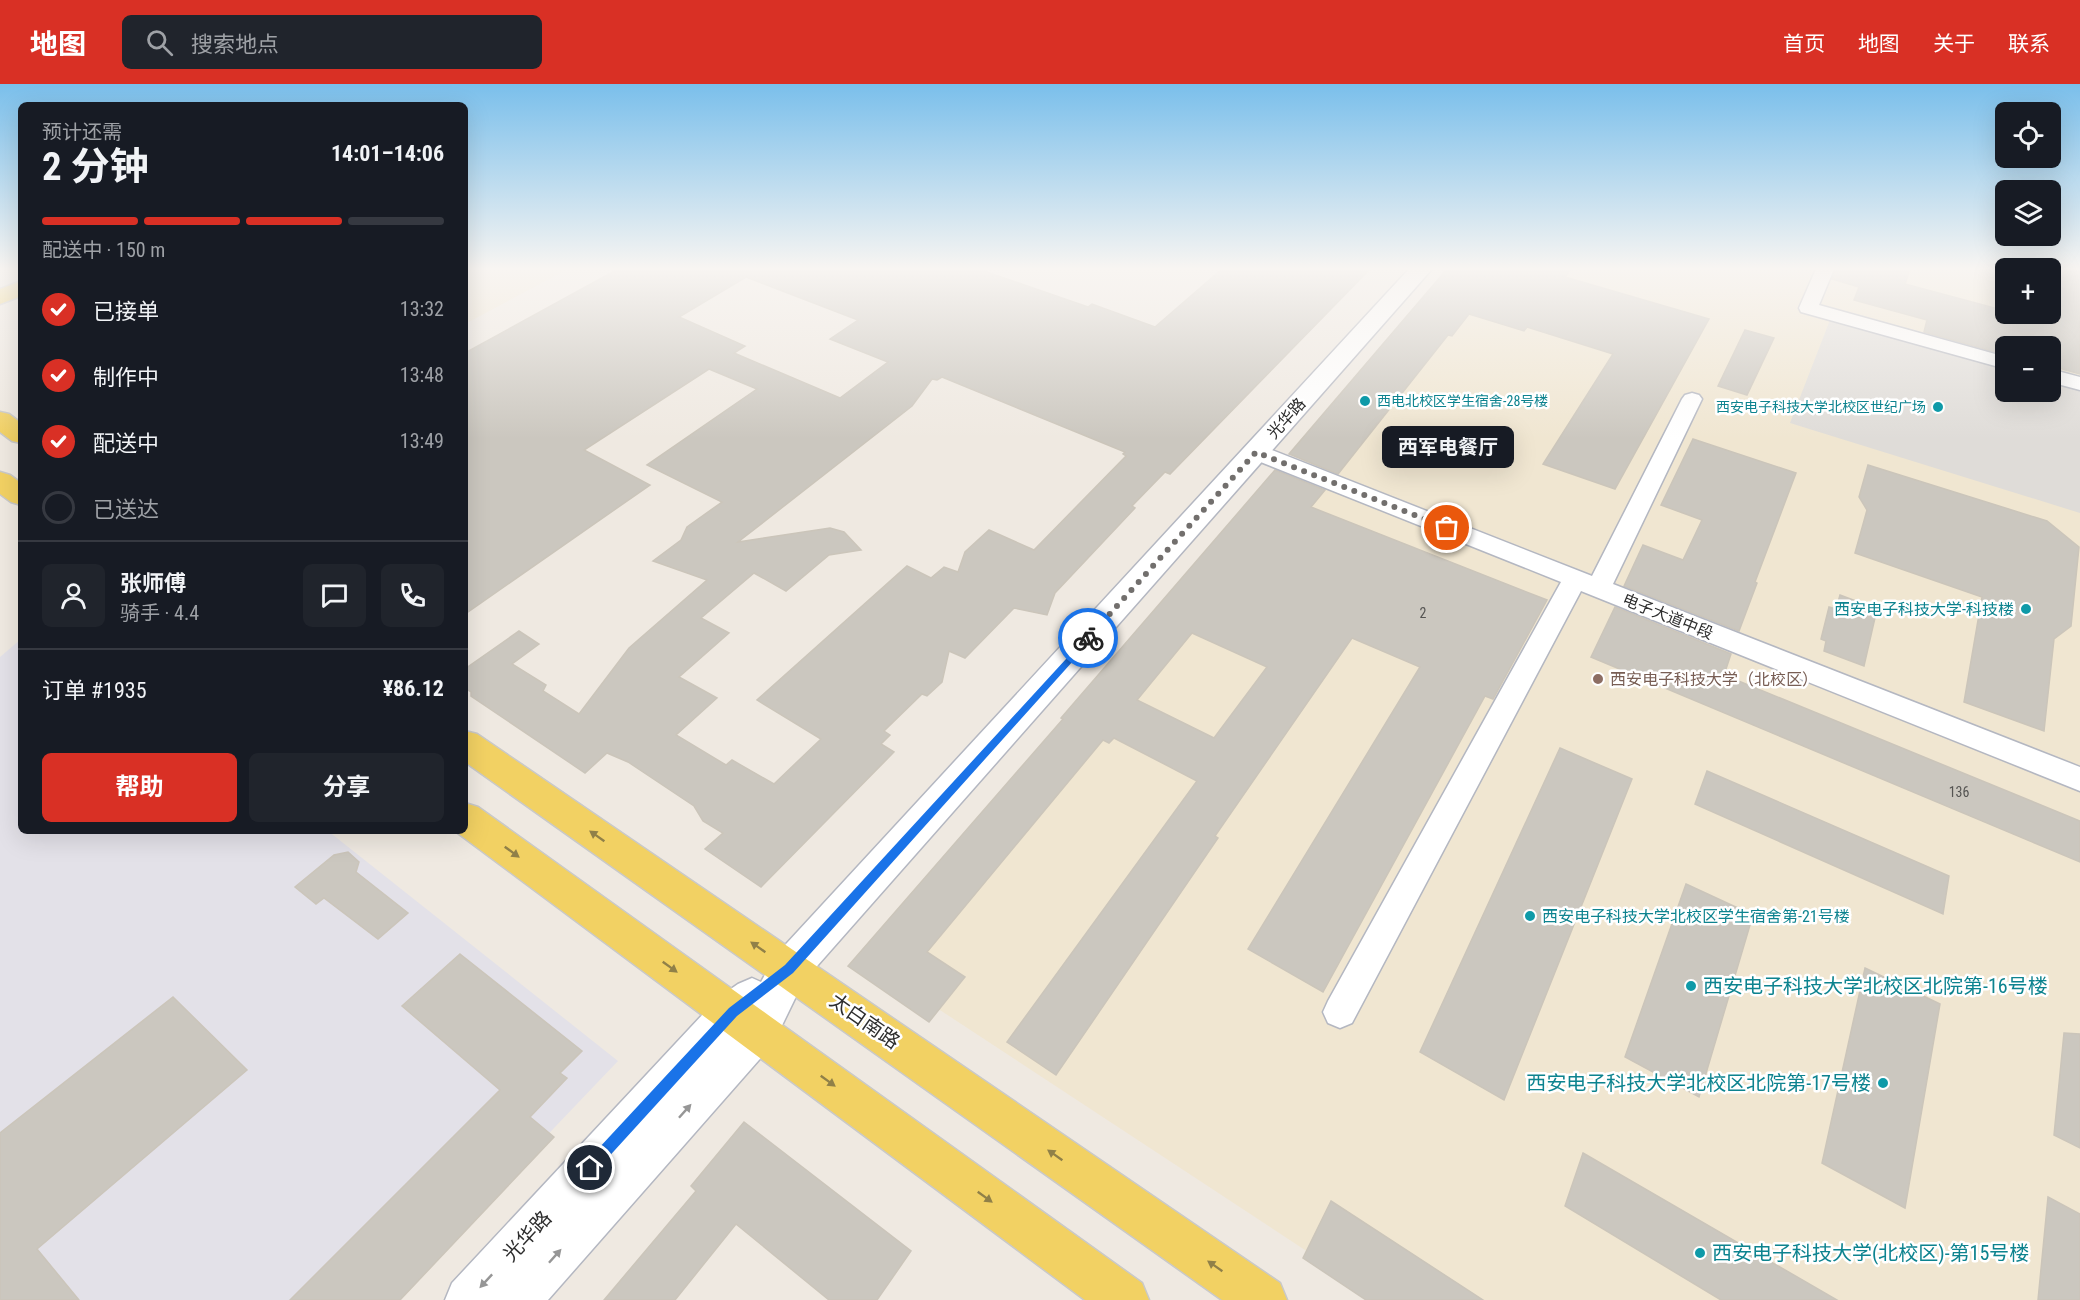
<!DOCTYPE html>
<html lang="zh">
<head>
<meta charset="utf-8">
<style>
	:root { --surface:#171b24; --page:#20242c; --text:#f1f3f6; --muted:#9ea1a6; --line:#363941; --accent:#d93025 }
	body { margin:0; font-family:"Roboto Condensed","Noto Sans SC",sans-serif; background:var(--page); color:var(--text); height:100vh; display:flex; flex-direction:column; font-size:22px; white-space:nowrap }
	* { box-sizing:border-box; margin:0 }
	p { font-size:20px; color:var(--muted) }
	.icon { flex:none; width:33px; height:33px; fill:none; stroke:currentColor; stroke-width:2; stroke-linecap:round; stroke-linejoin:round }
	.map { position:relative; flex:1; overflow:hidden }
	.details { position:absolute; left:18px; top:18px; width:450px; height:732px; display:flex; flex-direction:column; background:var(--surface); border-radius:9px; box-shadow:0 6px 24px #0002 }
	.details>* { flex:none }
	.fabs { position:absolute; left:1995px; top:18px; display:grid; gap:12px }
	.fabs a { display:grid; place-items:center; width:66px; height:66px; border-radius:9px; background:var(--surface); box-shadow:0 6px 24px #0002; font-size:30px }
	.pin { position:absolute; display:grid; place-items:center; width:51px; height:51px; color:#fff; margin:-26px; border:3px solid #fff; border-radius:50%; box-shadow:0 2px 6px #0007 }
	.courier { position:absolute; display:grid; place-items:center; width:60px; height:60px; margin:-30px; border:4px solid #1a73e8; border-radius:50%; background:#fff; color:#222; box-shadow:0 2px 8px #0007 }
	.bubble { position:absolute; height:42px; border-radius:9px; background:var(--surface); box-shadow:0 6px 24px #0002; font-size:20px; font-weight:700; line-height:42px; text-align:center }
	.head em { font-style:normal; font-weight:700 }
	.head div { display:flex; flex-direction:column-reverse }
	.head { display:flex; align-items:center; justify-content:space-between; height:102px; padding:0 24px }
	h1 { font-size:39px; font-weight:700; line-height:45px }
	.bar { display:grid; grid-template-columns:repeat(4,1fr); gap:9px 6px; align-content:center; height:72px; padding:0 24px }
	.bar i { height:8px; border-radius:4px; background:var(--line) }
	.bar .selected { background:var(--accent) }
	.bar p { grid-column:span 4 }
	.line { display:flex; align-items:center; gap:15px; padding:0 24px; border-top:2px solid var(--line) }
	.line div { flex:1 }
	.round { display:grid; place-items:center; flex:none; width:63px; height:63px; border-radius:9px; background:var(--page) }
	ol { padding:0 24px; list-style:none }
	li { display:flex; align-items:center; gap:18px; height:66px }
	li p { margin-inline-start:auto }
	li .icon { padding:6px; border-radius:50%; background:var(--accent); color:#fff; stroke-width:4 }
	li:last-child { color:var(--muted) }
	li i { width:33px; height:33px; border:3px solid var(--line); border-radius:50% }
	.button { display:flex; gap:12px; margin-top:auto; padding:12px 24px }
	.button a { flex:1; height:69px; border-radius:9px; background:var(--accent); color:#fff; font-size:24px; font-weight:700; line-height:69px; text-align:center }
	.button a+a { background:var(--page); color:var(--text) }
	header { display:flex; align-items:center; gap:36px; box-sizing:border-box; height:84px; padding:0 30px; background:var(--accent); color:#fff }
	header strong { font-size:28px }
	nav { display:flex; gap:33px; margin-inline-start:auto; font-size:21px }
	.search { width:420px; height:54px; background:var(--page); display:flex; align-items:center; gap:15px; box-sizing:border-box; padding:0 21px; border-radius:9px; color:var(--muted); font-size:22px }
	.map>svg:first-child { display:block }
	.industrial { fill:#e3e1e8 }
	.education { fill:#f0e6d1; fill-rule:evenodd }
	.plaza { fill:#dfdcd8 }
	.building { fill:#cbc7bf; stroke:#cbc5ba; stroke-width:1.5; fill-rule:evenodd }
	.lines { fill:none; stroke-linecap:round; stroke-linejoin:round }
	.street-casing { stroke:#b4b7c1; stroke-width:3 }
	.secondary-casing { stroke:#b4b7c1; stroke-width:3 }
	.primary-casing { stroke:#c9c9c9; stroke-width:3 }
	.street { fill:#fff; fill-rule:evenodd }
	.secondary { fill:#fff; fill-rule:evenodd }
	.primary { fill:#f2d163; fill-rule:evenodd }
	.oneway { fill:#908048 }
	.oneway2 { fill:#969696 }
	.route { fill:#1a73e8 }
	.done { stroke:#726f6d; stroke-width:6; stroke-dasharray:0 10.8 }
	.culture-dot { fill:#0f9aa8; stroke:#fff; stroke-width:2 }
	.education-dot { fill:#8d6e63; stroke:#fff; stroke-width:2 }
	.labels { text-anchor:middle; stroke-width:5; stroke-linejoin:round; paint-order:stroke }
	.far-culture-label { font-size:14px; fill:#0d838f; stroke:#fff; text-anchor:start }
	.number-label { font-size:14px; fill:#555452 }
	.street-label { font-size:16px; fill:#2e2e2e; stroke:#fff }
	.culture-label { font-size:16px; fill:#0d838f; stroke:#fff; text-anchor:end }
	.education-label { font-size:16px; fill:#785e54; stroke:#fff; text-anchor:start }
	.near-culture-label { font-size:20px; fill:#0d838f; stroke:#fff; text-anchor:start }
	.near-street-label { font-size:20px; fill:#2e2e2e; stroke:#fff }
</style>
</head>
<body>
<header>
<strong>地图</strong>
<div class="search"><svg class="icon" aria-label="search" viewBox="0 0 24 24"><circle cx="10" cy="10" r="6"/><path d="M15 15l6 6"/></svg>搜索地点</div>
<nav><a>首页</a><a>地图</a><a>关于</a><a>联系</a></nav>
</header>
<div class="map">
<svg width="2080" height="1216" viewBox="0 0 2080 1216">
	<rect width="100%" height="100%" fill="#efe9e1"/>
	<polygon class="industrial" points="21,555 21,747 328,747 618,977 390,1216 0,1216 0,573"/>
	<g class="education">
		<polygon points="465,185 568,185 465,240"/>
		<path d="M1466,185H2005L2006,230H2050L2051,185H2080V1216H1381L873,882ZM2006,262H2050V308H2006Z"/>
	</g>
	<polygon class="plaza" points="1830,236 2005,286 2006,308 2050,308 2051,298 2080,307 2080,429 1790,339"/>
	<g class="building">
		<path d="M618,185H978L1088,223L1092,220L1155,243L1222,185H1370L1170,390L1165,388L1132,422L1135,424L1055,509L1047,531L1014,524L965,574L949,567L942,598L927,612L922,610L884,647L890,651L881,660L894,668L761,803L705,765L723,749L703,737L694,722L628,678L607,669L585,689L471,612V608L465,604V585L519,547L539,560L512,580L546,601L543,607L579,630L629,564L707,496L653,477L681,456L687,443L722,418L647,381L757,305L709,285L584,366L650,401L465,530V269ZM746,193L858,236L830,255L888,278L840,314L734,269L745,262L679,233ZM942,293L1125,368L1123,370L1126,372L1034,466L989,446L965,468L958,488L944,483L931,494L907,482L757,616L821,655L774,700L732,676L726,681L676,651L717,614L679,593L729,549L701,534L754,489L786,507L829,471L861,466L844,448L830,444L738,458L912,322L932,295L937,296Z"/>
		<polygon points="1447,185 1571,185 1565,193 1709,235 1615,405 1543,380 1613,270 1527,243 1524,247 1469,230 1452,252 1448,251 1338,390 1289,370"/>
		<polygon points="1836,185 1910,185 1905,200 2006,227 2006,230 2015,230 2050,239 2050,185 2080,185 2080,290 2055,283 2056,274 2050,272 2050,262 2006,262 2006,271 1924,248 1927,236 1854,216 1859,203 1832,195"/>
		<polygon points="1745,246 1774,254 1747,311 1718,302"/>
		<polygon points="1693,355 1796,389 1755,498 1757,499 1739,547 1624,502 1643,461 1683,476 1702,436 1661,421"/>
		<polygon points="1868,381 2047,437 2079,463 2071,542 2054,555 2044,647 1964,618 1982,513 1855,469 1867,426 1859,413"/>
		<path d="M1275,386L1325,406L1311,423L1547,516L1493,615L1485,612L1323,908L1248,865L1420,583L1352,554L1215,752L1218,754L1056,991L1007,958L1197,697L1114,654L1109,659L1103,656L927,868L965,893L929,938L848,882L1063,635L1061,634ZM1192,549L1267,583L1214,654L1137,616Z"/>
		<polygon points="1840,511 1877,525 1864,582 1824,567 1826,557 1821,555 1829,523 1836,525"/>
		<polygon points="1615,523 1731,570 1724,591 2080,737 2080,778 1591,573"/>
		<polygon points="1560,664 1632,695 1504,1016 1420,968"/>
		<polygon points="1707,687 1949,792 1943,830 1695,720"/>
		<polygon points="348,768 359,778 356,788 408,829 378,855 324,814 316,820 295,803 334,771"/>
		<polygon points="1686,800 1753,831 1699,1013 1625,973"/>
		<polygon points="460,870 582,967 560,989 567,994 530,1033 554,1053 400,1216 290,1216 500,1006 402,922"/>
		<polygon points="1865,884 1940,920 1905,1124 1822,1079"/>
		<polygon points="173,913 247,986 37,1165 79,1216 0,1216 0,1049"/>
		<polygon points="2064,949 2080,950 2080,1064 2054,1051"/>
		<polygon points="744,1038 911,1167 877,1216 829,1216 736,1140 675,1216 604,1216 696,1107 691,1102"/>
		<polygon points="1583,1069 1837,1216 1721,1216 1565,1122"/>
		<polygon points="2048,1113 2080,1130 2080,1216 2038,1216"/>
		<polygon points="1331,1117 1483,1216 1366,1216 1303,1174"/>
	</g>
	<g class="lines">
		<g class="street-casing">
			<g id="street">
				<polygon points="1816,185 1834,185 1819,221 2006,273 2006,285 1801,228 1799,224"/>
				<polygon points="2050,285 2080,293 2080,306 2050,298"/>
				<polygon points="1692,309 1699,311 1702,315 1613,500 2080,683 2080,707 1581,507 1352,939 1340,944 1328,939 1323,928 1328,917 1561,498 1248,373 1245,368 1248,363 1256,361 1264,363 1592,492 1682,315 1685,311"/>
			</g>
		</g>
		<g class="secondary-casing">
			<polygon id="secondary" points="1409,185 1432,185 803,898 773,960 548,1216 445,1216 452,1199 718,914 738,900 752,894 761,898 775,872"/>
		</g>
		<g class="primary-casing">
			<g id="primary">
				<polygon points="21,197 21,212 0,220 0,205"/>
				<polygon points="0,328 9,330 21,339 21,359 12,357 0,348"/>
				<polygon points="0,388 10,391 21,399 21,421 11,418 0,410"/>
				<polygon points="465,647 477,650 1280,1199 1287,1216 1222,1216 465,678"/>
				<polygon points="465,719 478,723 1142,1199 1149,1216 1085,1216 455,747 465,747"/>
			</g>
		</g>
		<use href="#street" class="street"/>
		<use href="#secondary" class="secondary"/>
		<use href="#primary" class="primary"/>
	</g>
	<defs><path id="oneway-solid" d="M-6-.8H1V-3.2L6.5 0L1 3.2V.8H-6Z" transform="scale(1.5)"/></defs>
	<g class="oneway">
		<use href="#oneway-solid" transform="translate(597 752) rotate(-145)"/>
		<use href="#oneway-solid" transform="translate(512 768) rotate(36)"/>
		<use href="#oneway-solid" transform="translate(758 863) rotate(-145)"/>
		<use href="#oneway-solid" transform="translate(670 883) rotate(36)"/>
		<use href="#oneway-solid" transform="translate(828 997) rotate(36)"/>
		<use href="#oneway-solid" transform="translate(1055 1071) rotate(-145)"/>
		<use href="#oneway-solid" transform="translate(985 1113) rotate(36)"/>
		<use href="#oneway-solid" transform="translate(1215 1182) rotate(-145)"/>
	</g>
	<g class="oneway2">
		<use href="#oneway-solid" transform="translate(685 1027) rotate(-48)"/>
		<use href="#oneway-solid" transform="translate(555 1172) rotate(-48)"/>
		<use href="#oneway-solid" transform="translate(486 1197) rotate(133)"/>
	</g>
	<linearGradient id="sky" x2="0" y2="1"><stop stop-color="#7abfeb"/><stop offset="0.52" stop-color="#f8f5f2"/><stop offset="1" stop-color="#f8f5f2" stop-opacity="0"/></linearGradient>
	<rect width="2080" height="355" fill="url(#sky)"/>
	<polygon class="route" points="1088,551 1092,554 1091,557 793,889 737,932 594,1089 590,1091 585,1089 583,1084 585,1079 729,924 785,881"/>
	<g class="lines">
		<polyline class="done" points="1088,554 1256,368 1447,444"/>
	</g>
	<g class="culture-dot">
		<circle cx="1365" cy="317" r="6"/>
		<circle cx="1938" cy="323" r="6"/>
		<circle cx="2026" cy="525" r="6"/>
		<circle cx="1530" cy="832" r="6"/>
		<circle cx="1691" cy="902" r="6"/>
		<circle cx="1883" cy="999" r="6"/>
		<circle cx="1700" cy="1169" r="6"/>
	</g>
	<circle class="education-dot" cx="1598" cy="595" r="6"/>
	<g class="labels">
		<g class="far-culture-label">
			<text x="1377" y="322">西电北校区学生宿舍-28号楼</text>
			<text x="1926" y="328" text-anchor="end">西安电子科技大学北校区世纪广场</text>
		</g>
		<g class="number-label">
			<text x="1423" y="534">2</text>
			<text x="1959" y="713">136</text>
		</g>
		<g class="street-label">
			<text transform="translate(1286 334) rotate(-48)" y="6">光华路</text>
			<text transform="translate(1668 532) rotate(22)" y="6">电子大道中段</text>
		</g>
		<g class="culture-label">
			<text x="2014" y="531">西安电子科技大学-科技楼</text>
			<text x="1542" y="838" text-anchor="start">西安电子科技大学北校区学生宿舍第-21号楼</text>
		</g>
		<g class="education-label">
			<text x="1610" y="601">西安电子科技大学（北校区）</text>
		</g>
		<g class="near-culture-label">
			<text x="1703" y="909">西安电子科技大学北校区北院第-16号楼</text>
			<text x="1871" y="1006" text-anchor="end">西安电子科技大学北校区北院第-17号楼</text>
			<text x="1712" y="1176">西安电子科技大学(北校区)-第15号楼</text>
		</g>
		<g class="near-street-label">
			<text transform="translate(865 937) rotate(35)" y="7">太白南路</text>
			<text transform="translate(527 1152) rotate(-47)" y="7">光华路</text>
		</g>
	</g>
</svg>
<div class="fabs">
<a><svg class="icon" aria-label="locate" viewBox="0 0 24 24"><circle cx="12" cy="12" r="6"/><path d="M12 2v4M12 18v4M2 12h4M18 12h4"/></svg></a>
<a><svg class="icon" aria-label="layers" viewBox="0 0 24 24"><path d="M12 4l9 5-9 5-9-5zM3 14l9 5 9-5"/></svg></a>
<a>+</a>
<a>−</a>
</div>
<div class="pin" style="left:1447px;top:444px;background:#ea580c"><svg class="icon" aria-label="bag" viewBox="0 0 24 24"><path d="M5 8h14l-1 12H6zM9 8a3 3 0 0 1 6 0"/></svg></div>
<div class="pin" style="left:590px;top:1084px;background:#1f2937"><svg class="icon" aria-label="home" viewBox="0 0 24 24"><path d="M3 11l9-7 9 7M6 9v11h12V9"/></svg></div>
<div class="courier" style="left:1088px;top:554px"><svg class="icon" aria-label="bike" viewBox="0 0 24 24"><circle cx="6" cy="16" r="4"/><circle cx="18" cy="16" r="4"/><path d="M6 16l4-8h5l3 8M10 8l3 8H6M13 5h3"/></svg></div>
<div class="bubble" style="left:1382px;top:342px;width:132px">西军电餐厅</div>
<section class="details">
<div class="head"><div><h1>2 分钟</h1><p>预计还需</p></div><em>14:01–14:06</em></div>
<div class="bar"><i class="selected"></i><i class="selected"></i><i class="selected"></i><i></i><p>配送中 · 150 m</p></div>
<ol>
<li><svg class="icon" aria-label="check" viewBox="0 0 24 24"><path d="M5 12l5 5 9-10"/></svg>已接单<p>13:32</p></li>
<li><svg class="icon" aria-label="check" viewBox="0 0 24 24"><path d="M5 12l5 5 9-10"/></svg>制作中<p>13:48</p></li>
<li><svg class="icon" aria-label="check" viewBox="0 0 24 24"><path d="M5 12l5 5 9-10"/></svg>配送中<p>13:49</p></li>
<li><i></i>已送达</li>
</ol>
<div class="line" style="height:108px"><a class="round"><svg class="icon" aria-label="person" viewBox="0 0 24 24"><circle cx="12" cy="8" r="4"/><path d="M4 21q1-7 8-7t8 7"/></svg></a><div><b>张师傅</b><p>骑手 · 4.4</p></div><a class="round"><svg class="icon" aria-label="chat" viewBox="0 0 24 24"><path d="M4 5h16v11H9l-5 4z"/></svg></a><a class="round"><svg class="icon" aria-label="phone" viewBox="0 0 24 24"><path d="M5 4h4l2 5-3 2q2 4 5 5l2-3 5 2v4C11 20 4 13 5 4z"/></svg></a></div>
<div class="line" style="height:78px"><div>订单 #1935</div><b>¥86.12</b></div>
<div class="button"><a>帮助</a><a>分享</a></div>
</section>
</div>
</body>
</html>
